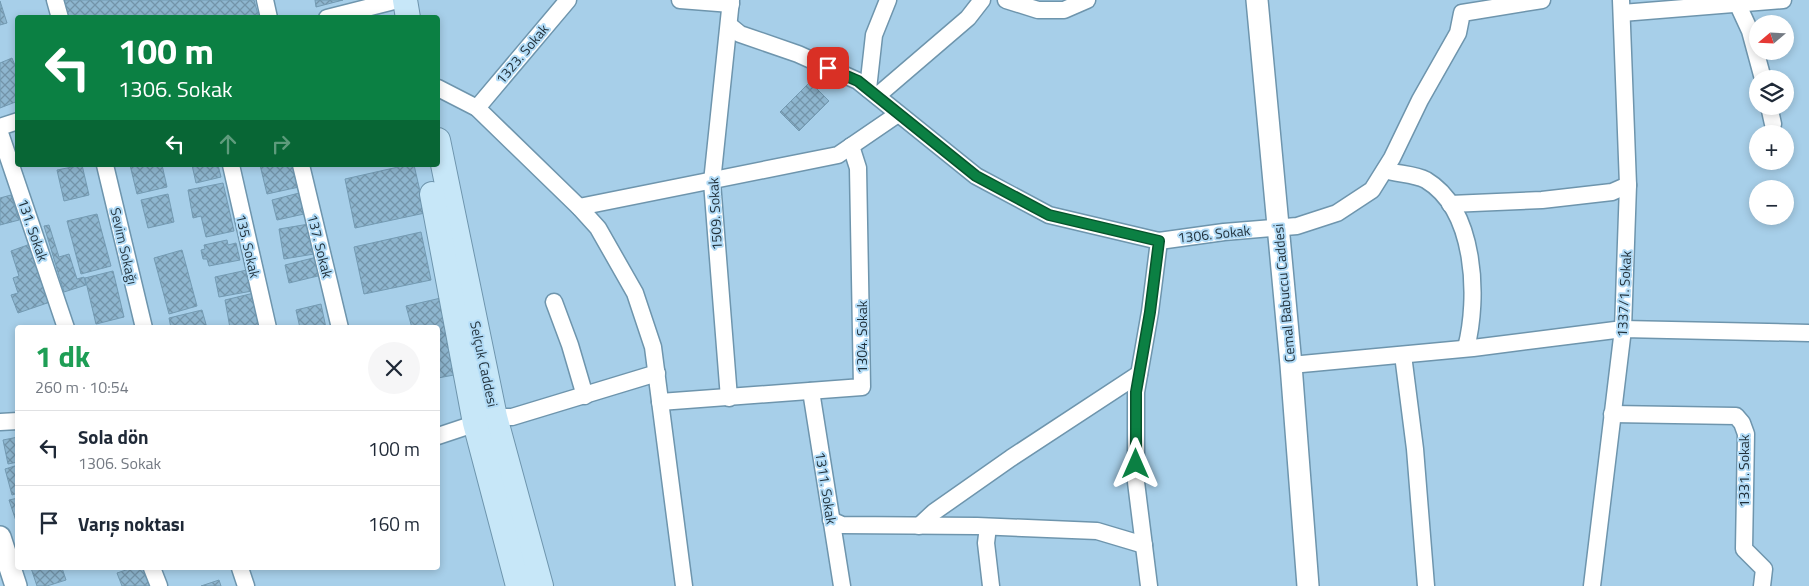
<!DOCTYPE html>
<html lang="tr">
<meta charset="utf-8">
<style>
:root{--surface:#fff;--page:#f6f6f7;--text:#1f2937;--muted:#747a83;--line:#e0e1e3}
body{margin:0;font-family:"Titillium Web",sans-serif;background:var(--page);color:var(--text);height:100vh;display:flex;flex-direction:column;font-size:19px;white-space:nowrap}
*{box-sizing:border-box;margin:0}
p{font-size:16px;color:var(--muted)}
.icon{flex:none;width:28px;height:28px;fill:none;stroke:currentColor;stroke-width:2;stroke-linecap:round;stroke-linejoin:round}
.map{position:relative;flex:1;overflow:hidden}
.sheet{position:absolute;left:15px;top:325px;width:425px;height:245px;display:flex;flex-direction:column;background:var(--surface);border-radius:5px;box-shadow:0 2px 8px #0003}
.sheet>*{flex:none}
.guide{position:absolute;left:15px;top:15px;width:425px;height:152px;border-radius:5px;box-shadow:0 2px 8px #0003;background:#0b8043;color:#fff;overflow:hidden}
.needle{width:32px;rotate:251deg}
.controls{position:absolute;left:1749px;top:15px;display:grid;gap:10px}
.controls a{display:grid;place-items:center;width:45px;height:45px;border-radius:50%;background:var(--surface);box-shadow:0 2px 8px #0003;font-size:25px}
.pin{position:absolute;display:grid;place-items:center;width:42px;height:42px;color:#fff;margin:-21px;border-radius:10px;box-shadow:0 2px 8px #0006}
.me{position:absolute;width:55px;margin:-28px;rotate:0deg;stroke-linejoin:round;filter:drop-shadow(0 0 4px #0008)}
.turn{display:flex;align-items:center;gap:18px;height:105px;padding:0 20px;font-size:22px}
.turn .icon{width:65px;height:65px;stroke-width:2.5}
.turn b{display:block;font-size:35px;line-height:42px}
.lanes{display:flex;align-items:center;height:48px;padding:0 20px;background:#0003;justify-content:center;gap:25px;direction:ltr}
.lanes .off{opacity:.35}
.round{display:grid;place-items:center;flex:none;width:52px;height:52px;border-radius:26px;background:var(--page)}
.summary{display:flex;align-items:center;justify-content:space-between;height:85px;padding:0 20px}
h1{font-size:30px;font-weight:700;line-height:38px;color:#1e9e55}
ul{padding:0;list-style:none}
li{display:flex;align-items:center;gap:15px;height:75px;padding:0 20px;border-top:1px solid var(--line)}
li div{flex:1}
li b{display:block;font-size:19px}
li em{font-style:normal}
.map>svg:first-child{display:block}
</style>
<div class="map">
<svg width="1809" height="586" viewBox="0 0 1809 586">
<defs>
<pattern id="building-cross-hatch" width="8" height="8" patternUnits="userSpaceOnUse" patternTransform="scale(1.25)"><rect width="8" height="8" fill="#8eb6cf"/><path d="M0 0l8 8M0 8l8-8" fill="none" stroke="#7394a9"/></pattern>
</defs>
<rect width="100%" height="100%" fill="#a7cfe9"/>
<g fill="url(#building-cross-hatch)" stroke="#739ab2">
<path d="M 46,0 L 254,0 L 259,18 L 52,18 Z"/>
<path d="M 315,0 L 343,0 L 316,7 Z"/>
<path d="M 0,1 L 7,23 L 0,25 Z"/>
<path d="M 12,58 L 18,73 L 18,101 L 0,108 L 0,63 Z"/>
<path d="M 810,82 L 829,101 L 799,131 L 780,112 Z"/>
<path d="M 82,165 L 89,195 L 64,201 L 57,170 Z"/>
<path d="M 130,165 L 162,165 L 167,187 L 137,194 Z"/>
<path d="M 192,165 L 218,165 L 221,177 L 196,183 Z"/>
<path d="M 260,165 L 294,165 L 299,187 L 267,194 Z"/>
<path d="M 407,165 L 414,165 L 425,213 L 355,228 L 345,179 Z"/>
<path d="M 223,183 L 234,231 L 206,237 L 201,216 L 193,218 L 188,190 Z"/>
<path d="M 299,193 L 304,214 L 277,220 L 272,200 Z"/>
<path d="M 168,194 L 174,222 L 148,228 L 141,200 Z"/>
<path d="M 11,195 L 19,220 L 0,225 L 0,198 Z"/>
<path d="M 97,214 L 111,266 L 81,274 L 67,221 Z"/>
<path d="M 309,224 L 314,254 L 284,259 L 279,229 Z"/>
<path d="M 49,225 L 59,257 L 69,254 L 77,279 L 84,277 L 86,285 L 64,292 L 44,226 Z"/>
<path d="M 421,232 L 431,280 L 364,294 L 354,247 Z"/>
<path d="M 227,240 L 228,245 L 236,243 L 240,260 L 209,266 L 207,259 L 203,259 L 201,250 L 205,249 L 204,245 Z"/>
<path d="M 33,243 L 53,301 L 18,313 L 11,295 L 18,293 L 13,278 L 19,276 L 11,251 Z"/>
<path d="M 182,250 L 197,306 L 169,314 L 154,258 Z"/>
<path d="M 317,257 L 322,275 L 289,283 L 285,265 Z"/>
<path d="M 247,270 L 252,291 L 219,297 L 215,277 Z"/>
<path d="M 113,271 L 124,317 L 96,324 L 85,278 Z"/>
<path d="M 254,293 L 261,328 L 230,328 L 225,300 Z"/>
<path d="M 441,298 L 449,332 L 438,335 L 438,328 L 412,328 L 406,306 Z"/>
<path d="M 321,304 L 326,328 L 300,328 L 296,310 Z"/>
<path d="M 202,310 L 207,328 L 171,328 L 169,318 Z"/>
<path d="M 449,332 L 459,374 L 438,378 L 438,335 Z"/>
<path d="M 18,437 L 18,462 L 8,464 L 3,440 Z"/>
<path d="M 18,465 L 18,493 L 12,495 L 5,469 Z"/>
<path d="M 18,498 L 18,527 L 9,500 Z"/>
<path d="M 31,568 L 62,568 L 66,580 L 47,586 L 37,586 Z"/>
<path d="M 132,568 L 148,568 L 155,586 L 122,586 L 117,573 Z"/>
<path d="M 219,580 L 221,586 L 201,586 Z"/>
</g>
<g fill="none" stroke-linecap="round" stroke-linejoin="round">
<g stroke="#6e95ad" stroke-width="19">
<g id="minor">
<path d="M 55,0 L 60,18"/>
<path d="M 265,0 L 269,18"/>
<path d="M 680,0 L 731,4"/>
<path d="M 1006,0 L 1038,10 L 1064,10 L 1087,0"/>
<path d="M 1738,5 L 1750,31 L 1763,79"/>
<path d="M 1622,13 L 1783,0"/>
<path d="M 327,18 L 398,0"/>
<path d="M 729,25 L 740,34 L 798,54 L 858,81 L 976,176 L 1049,215 L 1159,241 L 1224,232 L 1297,226 L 1337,213 L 1372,190 L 1392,158 L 1420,100 L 1458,33 L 1462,13 L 1542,0"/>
<path d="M 438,88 L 477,108 L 579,207 L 598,228 L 635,293 L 653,347 L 684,586"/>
<path d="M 868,89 L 874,35 L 888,0"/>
<path d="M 877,96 L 968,18 L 982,0"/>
<path d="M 1769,106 L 1773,124"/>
<path d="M 477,108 L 568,0"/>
<path d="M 0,127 L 18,121"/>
<path d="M 0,133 L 66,328"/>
<path d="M 105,165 L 144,328"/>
<path d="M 231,165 L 268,328"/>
<path d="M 301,165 L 340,328"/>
<path d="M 1385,170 C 1397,174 1415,174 1426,180 C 1476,210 1479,298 1466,348"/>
<path d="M 1450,204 L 1542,200 L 1612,192 L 1628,185"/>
<path d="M 579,207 L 838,155 L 898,114"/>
<path d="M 554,302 L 570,345 L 585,396"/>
<path d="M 1403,355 L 1415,449 L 1426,586"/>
<path d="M 1291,365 L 1473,348 L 1623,329 L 1809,333"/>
<path d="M 811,391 L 842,586"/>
<path d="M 729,398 L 712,182 L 731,0"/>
<path d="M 660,402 L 862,387 L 858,168 L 851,146"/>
<path d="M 1612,414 L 1736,416 L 1742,423 L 1746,434 L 1744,549 L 1764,569 L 1762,586"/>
<path d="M 0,422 L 18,421"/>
<path d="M 438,436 L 495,417 L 512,417 L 657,373"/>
<path d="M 831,520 L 842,525 L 977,526 L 1097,531 L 1144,545"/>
<path d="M 919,526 L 934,512 L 1011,458 L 1139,374"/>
<path d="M 988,527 L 986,543 L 991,586"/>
<path d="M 152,568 L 159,586"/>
<path d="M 240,568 L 246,586"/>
<path d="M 1149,586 L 1136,482 L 1136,392 L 1150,312 L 1159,241"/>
<path d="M 1592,586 L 1623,329 L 1628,185 L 1621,0"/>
</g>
</g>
<g stroke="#6e95ad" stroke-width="24">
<g id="tertiary">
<path d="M 1257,0 L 1291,365 L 1308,586"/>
<path d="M 0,537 L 16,586"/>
</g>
</g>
<g stroke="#6e95ad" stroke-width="26">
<g id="secondary">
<path d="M 405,0 L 408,18"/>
<path d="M 438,140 L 495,417 L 541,586"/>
<path d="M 432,194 L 475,423 L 518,586"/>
</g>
</g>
<use href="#minor" stroke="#fff" stroke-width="16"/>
<use href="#tertiary" stroke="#fff" stroke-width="21"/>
<use href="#secondary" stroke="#c7e7f8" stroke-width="24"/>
</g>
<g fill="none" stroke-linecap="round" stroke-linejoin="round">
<g stroke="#07532c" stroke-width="12">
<path id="route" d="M 828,68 L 858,81 L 976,176 L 1049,215 L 1159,241 L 1150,312 L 1136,392 L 1136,464"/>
</g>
<use href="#route" stroke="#0b8043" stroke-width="9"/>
</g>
<g text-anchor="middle" stroke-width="4" stroke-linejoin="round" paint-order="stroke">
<g font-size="14" fill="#1f2f39" stroke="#b3dcf7">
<text transform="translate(522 54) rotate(-50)" y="5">1323. Sokak</text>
<text transform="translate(715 214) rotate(-93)" y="5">1509. Sokak</text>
<text transform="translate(33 230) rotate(71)" y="5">131. Sokak</text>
<text transform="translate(1214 234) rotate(-6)" y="5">1306. Sokak</text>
<text transform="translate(124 246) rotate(77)" y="5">Sevim Sokağı</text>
<text transform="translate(248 246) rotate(77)" y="5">135. Sokak</text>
<text transform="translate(320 246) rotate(76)" y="5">137. Sokak</text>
<text transform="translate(1284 293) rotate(-95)" y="5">Cemal Babuccu Caddesi</text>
<text transform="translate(1624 294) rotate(-87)" y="5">1337/1. Sokak</text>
<text transform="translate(862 337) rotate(-90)" y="5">1304. Sokak</text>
<text transform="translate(484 364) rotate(78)" y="5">Selçuk Caddesi</text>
<text transform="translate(1744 471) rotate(-90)" y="5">1331. Sokak</text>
<text transform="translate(826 488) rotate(81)" y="5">1311. Sokak</text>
</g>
</g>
</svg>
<div class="controls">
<a><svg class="needle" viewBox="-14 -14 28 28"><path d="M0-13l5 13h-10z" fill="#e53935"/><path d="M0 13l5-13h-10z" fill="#747a83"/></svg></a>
<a><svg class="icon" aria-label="layers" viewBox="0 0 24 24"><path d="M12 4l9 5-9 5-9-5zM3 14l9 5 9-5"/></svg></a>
<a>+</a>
<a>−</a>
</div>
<div class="pin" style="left:828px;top:68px;background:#d93025"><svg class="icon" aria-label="arrive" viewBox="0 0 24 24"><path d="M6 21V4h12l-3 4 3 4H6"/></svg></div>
<svg class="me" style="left:1136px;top:464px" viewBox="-20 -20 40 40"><path d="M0-17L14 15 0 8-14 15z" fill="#0b8043" stroke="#fff" stroke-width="4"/></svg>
<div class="guide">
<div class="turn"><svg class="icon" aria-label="left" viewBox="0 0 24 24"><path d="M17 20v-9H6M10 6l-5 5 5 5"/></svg><div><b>100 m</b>1306. Sokak</div></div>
<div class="lanes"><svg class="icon" aria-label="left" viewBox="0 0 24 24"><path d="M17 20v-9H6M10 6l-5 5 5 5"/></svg><svg class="icon off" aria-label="ahead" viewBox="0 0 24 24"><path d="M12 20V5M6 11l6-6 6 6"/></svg><svg class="icon off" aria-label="right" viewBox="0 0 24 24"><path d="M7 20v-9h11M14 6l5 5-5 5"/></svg></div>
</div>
<section class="sheet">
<div class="summary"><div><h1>1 dk</h1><p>260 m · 10:54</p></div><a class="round"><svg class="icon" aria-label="close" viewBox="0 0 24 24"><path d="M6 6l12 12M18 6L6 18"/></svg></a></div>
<ul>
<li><svg class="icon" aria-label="left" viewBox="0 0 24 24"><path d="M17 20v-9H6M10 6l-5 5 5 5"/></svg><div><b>Sola dön</b><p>1306. Sokak</p></div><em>100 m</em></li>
<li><svg class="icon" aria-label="arrive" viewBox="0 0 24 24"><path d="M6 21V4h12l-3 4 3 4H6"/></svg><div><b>Varış noktası</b></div><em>160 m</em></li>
</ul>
</section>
</div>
